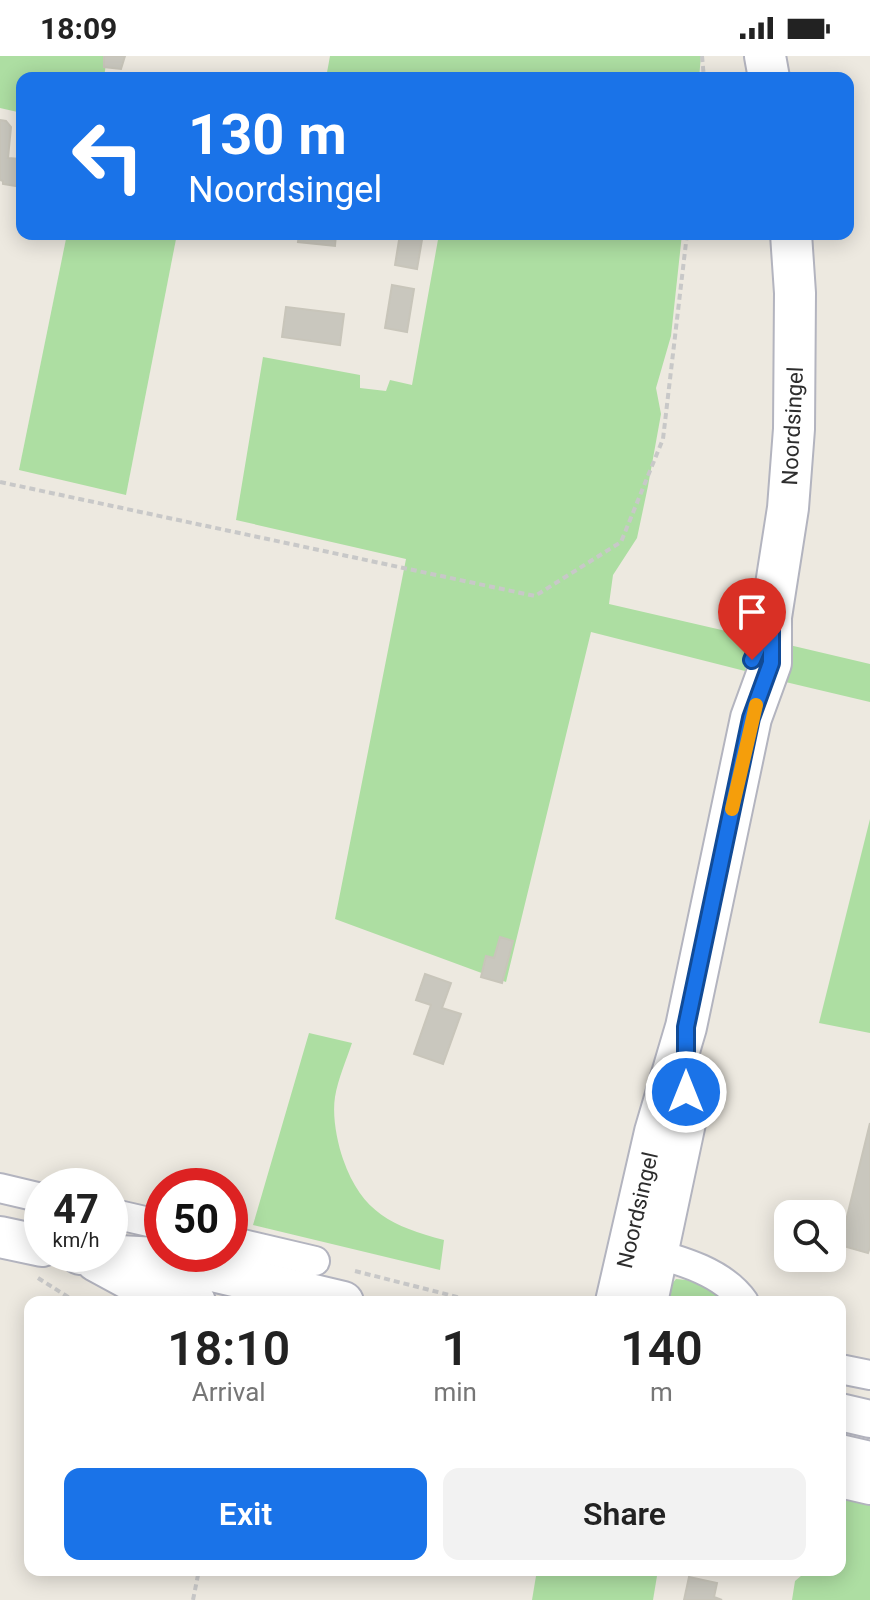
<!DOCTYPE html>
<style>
:root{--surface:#fff;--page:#f2f2f2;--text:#222;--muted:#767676;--accent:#1a73e8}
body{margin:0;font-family:Roboto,sans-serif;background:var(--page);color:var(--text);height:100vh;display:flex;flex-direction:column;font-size:30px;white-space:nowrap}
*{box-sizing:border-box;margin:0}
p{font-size:26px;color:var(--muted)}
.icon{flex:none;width:44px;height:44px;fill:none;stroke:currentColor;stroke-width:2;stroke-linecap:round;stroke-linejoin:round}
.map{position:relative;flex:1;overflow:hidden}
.drawer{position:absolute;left:24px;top:1240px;width:822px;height:280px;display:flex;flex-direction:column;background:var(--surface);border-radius:16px;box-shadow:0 4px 20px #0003}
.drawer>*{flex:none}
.guide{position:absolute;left:16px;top:16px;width:838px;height:168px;border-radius:16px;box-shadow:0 4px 20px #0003;background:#1a73e8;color:#fff;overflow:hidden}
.buttons{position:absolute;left:774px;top:1144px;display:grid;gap:16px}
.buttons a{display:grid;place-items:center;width:72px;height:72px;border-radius:16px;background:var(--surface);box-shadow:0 4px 20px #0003;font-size:40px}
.speed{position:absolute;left:24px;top:1112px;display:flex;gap:16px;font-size:40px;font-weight:700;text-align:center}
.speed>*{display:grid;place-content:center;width:104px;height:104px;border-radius:50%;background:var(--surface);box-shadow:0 4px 20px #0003;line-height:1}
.speed small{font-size:20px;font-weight:400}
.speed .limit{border:12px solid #d22;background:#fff;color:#111}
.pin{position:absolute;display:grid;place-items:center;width:68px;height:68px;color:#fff;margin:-82px -34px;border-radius:50% 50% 50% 0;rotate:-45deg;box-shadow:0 0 8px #0007}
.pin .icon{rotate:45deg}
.me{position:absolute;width:88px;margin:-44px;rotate:0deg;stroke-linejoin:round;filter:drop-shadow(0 0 6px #0008)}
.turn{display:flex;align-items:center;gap:28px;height:168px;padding:0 40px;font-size:36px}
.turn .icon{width:104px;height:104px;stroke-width:2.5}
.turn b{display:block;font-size:56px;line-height:68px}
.eta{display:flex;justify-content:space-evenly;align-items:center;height:136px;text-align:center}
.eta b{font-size:48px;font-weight:600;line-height:56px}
.button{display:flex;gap:16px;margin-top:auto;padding:16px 40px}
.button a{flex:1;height:92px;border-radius:16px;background:var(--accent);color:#fff;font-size:32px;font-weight:600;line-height:92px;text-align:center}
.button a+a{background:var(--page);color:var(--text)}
.status{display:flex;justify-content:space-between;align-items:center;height:56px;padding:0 40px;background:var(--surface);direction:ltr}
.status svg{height:22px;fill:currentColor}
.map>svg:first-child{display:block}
</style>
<div class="status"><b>18:09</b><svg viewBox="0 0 49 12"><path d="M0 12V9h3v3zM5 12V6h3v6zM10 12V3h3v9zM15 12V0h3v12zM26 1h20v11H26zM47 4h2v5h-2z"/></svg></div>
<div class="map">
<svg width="870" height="1544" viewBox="0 0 870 1544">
<rect width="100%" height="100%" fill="#ede9e0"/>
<g fill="#addea2">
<path d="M 0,0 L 107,0 L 104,22 L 22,22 L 22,57 L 0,52 Z"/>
<path d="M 330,0 L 701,0 L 699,22 L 326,22 Z"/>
<path d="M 67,178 L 177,178 L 126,439 L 19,414 Z"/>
<path d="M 439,178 L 682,178 L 671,280 L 656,332 L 661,358 L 648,430 L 637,482 L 613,519 L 609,548 L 752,581 L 745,615 L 591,576 L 506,926 L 335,863 L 406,503 L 236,464 L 263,301 L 360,319 L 360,332 L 386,335 L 390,324 L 412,329 Z"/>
<path d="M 785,588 L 870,608 L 870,646 L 777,624 Z"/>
<path d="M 870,763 L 870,977 L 819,967 Z"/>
<path d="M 309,977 L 352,987 C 346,1005 338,1023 335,1041 C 332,1060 337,1085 343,1103 C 362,1157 392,1170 444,1184 L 440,1214 L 253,1169 Z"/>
<path d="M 676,1223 L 707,1226 L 733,1246 L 657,1246 Z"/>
<path d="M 840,1441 L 870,1446 L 870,1544 L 792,1544 L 795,1525 L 808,1514 L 840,1514 Z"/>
<path d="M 537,1514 L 658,1514 L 653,1544 L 532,1544 Z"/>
</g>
<g fill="#c9c7be" stroke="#c8c5ba" stroke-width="2">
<path d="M 104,0 L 125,0 L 121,13 L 104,11 Z"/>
<path d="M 0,64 L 6,65 L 11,71 L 8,102 L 20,103 L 18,115 L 22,115 L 22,131 L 3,128 L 3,125 L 0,124 Z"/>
<path d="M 299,178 L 336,178 L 335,190 L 298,186 Z"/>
<path d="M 400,178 L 423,178 L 417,213 L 395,209 Z"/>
<path d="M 392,229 L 414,233 L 407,276 L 385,272 Z"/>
<path d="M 286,251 L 344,258 L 340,289 L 282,281 Z"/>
<path d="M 500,881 L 513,885 L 502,927 L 481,921 L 486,900 L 494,902 Z"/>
<path d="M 425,918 L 451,927 L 442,952 L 461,958 L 443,1008 L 414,998 L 431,949 L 416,944 Z"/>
<path d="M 870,1067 L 870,1191 L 868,1197 L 840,1189 Z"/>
<path d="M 689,1521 L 717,1527 L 714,1541 L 722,1544 L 684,1544 Z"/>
</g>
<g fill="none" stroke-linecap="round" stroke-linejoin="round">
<g stroke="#b3b4bf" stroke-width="32">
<g id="minor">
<path d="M 0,1132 L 42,1142"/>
<path d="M 110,1157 L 162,1169"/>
<path d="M 230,1185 L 315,1205"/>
<path d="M 640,1193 C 675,1203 722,1214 744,1246"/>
<path d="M 840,1313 L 870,1319"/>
<path d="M 840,1427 L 870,1434"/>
</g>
</g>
<g stroke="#b3b4bf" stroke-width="40">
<g id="tertiary">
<path d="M 840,1356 L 870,1363"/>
<path d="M 840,1397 L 870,1404"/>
</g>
</g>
<g stroke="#b3b4bf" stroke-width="44">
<g id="secondary">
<path d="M 765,0 L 769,22"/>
<path d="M 0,1181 L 42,1190"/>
<path d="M 80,1198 L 158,1202 L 343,1246"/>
<path d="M 96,1205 L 131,1224 L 195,1246"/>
<path d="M 616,1246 L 655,1076 L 686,971 L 751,662 L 771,607 L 771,561 L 788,452 L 794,373 L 795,237 L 791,178"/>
<path d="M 647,1246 L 686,1062 L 686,1043"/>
</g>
</g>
<g stroke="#c8c8c8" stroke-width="4" stroke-dasharray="6 4" stroke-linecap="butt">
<path d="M 702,0 L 704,22"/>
<path d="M 0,426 L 535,540 L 621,486 L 663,383 L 687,178"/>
<path d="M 355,1215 L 477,1246"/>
<path d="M 38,1222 L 76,1246"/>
<path d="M 193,1544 L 199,1514"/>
</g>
<use href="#minor" stroke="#fff" stroke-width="28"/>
<use href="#tertiary" stroke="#fff" stroke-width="36"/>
<use href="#secondary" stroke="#fff" stroke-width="40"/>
</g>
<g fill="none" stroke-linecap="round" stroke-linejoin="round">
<g stroke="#114b97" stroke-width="20">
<path id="route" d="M 686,1036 L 686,971 L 751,662 L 771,607 L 771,561 L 752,604"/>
</g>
<use href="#route" stroke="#1a73e8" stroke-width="14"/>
<path stroke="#f59e0b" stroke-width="14" d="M 732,753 L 756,649"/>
</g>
<g text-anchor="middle" stroke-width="6" stroke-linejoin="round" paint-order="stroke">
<g font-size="22" fill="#2d2d2d" stroke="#fff">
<text transform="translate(792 370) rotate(-87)" y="8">Noordsingel</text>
<text transform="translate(637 1154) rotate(-77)" y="8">Noordsingel</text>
</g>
</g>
</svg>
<div class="buttons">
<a><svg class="icon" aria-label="search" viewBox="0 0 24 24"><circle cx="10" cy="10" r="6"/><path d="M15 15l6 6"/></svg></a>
</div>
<div class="speed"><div>47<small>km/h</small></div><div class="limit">50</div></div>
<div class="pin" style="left:752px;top:604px;background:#d93025"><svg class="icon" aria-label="arrive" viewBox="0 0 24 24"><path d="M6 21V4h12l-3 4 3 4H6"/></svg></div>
<svg class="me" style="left:686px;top:1036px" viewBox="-20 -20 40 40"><circle r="17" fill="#1a73e8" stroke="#fff" stroke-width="3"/><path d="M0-11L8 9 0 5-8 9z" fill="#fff"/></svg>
<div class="guide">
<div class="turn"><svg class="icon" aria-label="left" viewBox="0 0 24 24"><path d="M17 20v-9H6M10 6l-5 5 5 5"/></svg><div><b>130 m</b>Noordsingel</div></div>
</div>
<section class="drawer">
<div class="eta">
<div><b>18:10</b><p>Arrival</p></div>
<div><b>1</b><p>min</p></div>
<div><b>140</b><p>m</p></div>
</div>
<div class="button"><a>Exit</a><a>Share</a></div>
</section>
</div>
